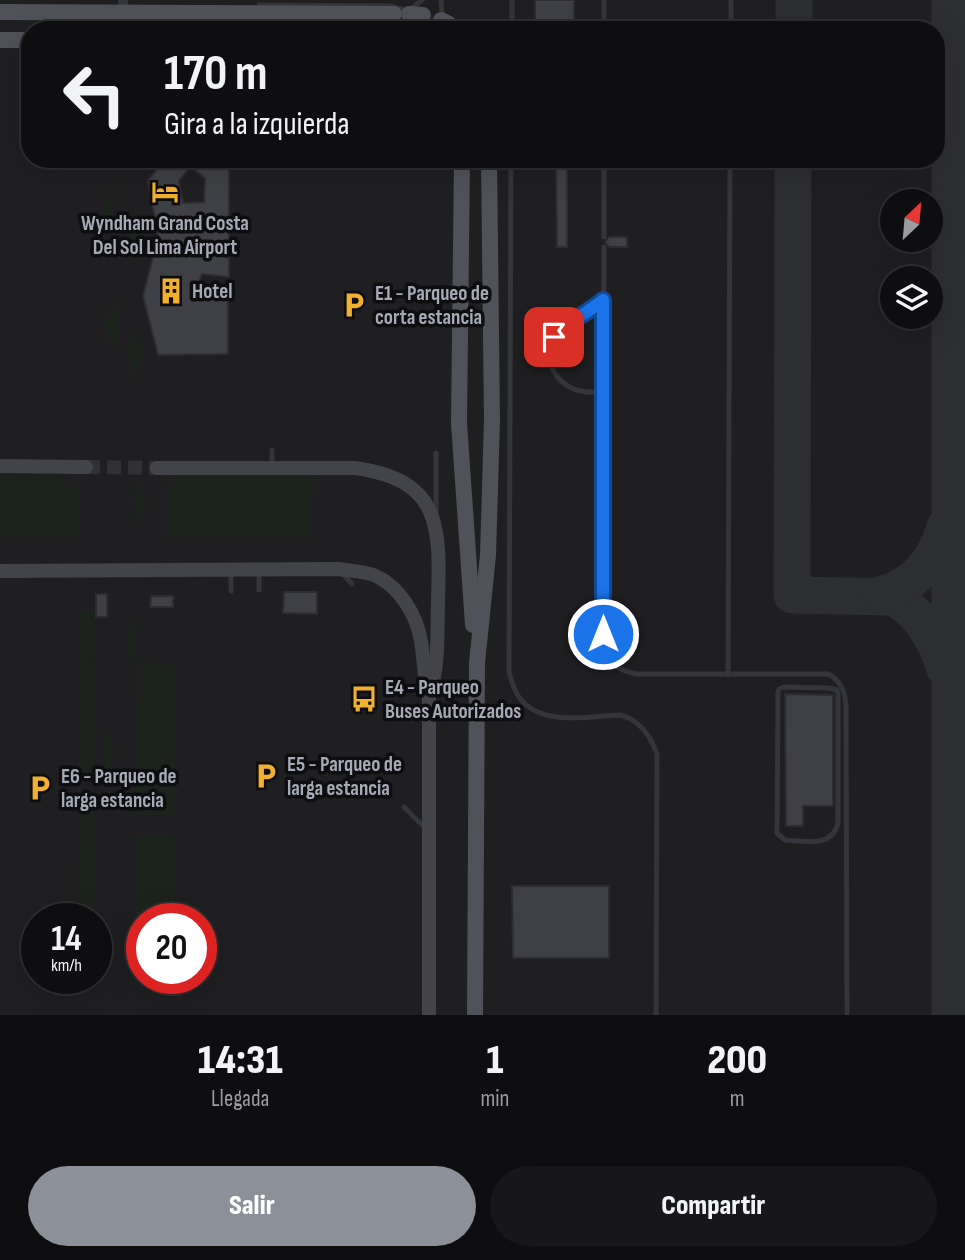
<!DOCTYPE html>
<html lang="es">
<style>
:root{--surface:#0e0e10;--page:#171719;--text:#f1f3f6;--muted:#9b9c9f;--line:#2e2e30;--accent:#8c9099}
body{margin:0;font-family:"Sofia Sans Condensed",sans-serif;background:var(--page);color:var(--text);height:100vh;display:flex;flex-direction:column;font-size:26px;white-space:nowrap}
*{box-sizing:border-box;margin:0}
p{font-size:23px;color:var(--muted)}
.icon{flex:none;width:38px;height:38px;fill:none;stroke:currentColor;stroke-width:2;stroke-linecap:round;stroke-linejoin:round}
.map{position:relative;height:1015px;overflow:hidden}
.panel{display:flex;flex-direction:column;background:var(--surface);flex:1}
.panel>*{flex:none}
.hud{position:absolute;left:21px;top:21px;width:924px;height:147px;border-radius:28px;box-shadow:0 7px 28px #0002,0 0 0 2px var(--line);background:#0e0e10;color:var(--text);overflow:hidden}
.needle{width:46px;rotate:26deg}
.buttons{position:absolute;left:880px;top:189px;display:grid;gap:14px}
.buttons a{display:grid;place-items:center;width:63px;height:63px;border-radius:50%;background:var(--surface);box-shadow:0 7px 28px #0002,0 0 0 2px var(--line);font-size:35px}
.speed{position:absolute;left:21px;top:903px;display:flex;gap:14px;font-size:35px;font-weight:700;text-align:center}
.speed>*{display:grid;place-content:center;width:91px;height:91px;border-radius:50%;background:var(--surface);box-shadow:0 7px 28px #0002,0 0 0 2px var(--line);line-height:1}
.speed small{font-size:18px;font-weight:400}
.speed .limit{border:10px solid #d22;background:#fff;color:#111}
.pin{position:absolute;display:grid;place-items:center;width:60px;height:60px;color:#fff;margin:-30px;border-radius:14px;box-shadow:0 4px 10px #0006}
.me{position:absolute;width:77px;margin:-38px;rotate:0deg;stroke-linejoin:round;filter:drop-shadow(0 0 5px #0008)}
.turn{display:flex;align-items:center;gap:24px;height:147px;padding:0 28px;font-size:32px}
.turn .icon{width:91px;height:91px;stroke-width:2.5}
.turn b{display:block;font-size:49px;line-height:60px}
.eta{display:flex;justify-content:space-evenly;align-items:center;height:119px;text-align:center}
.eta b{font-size:42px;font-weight:800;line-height:49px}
.button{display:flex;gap:14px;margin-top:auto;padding:14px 28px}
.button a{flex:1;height:80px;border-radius:42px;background:var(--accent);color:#fff;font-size:28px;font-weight:800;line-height:80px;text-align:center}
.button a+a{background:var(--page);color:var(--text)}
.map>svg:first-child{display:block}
</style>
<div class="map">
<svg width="965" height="1015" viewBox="0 0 965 1015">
<rect width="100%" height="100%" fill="#131315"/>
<path fill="#1f1f22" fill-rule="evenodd" d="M 0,0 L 965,0 L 965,1015 L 0,1015 ZM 30,30 L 936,30 L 936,159 L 30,159 ZM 892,201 L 931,201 L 931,240 L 892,240 ZM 892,278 L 931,278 L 931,317 L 892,317 ZM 37,919 L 96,919 L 96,978 L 37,978 ZM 142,919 L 201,919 L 201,978 L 142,978 Z"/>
<g fill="#1c231c">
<path d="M 113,179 L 116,194 L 105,236 L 102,222 Z"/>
<path d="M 135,209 L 143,237 L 135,265 L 128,237 Z"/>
<path d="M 113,295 L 120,324 L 112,352 L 105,324 Z"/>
<path d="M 135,326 L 142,354 L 135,382 L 128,354 Z"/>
<path d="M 0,474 L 62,474 L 63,485 L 80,485 L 79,538 L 0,536 Z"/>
<path d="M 316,474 L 316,495 L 312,495 L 312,538 L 165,537 L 165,485 L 174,485 L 174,475 Z"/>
<path d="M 137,475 L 145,504 L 138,528 C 131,509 131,495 137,475 Z"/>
<path d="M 79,611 L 91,611 L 93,782 L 79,783 Z"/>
<path d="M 133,614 C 138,633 138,648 132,666 L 127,653 C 129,640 126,627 133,614 Z"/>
<path d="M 140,663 L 174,663 L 174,815 L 134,816 Z"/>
<path d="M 108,728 L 115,750 L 108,778 C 104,760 102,746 108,728 Z"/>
<path d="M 79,802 L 92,803 L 94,919 L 78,919 Z"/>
<path d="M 134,836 L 173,836 L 173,919 L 142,919 L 142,978 L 136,978 Z"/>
</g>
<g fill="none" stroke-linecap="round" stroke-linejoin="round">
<g stroke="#2d2e32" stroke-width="37">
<path d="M 794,30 L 794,0"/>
<path d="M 793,159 L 792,595 L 892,597 C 921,611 936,640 945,669"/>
<path d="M 880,595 C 916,585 934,562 945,527"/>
<path d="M 950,1015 L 950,0"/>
</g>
</g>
<g fill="#3f4045" stroke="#2d2d31" stroke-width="2" fill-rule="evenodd">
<rect x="535" y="0" width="39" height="30"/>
<path d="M 166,159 L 229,159 L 229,277 L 202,274 L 194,298 L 228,295 L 228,354 L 158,355 L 143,296 L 158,237 L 148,180 ZM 191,166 L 205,179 L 204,202 L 183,203 L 179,181 Z"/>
<path d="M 556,159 L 567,159 L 567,247 L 557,247 Z"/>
<path d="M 609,237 L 627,237 L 627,247 L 609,247 L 605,242 Z"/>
<path d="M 284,592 L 317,592 L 317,614 L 283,613 Z"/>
<rect x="96" y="594" width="11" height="23"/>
<path d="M 151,596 L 173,596 L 173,607 L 150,607 Z"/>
<path d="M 785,694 L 833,695 L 833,806 L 803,806 L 803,826 L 786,826 Z"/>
<path d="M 512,886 L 609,886 L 609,958 L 513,958 Z"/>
</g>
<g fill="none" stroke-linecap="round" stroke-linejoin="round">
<path stroke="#303135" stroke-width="14" stroke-dasharray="14 7" stroke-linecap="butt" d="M 86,467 L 157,468"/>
<g stroke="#34353a" stroke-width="5">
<path d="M 441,0 L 443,30"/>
<path d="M 259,5 L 390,6 L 409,11"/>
<path d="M 411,9 L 422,0"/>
<path d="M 419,19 L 429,30"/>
<path d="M 512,30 L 512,0"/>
<path d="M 604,30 L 604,0"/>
<path d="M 731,30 L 731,0"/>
<path d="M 511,159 L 509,672 C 512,682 515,694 523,702 C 546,726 591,716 620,715 C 640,720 650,735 657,754 L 656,1015"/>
<path d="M 604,237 L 604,159"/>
<path d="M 604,247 L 603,653 C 609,666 623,671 636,674 L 828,674 C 841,681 845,691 846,705 L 847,1015"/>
<path d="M 603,392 C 596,392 588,393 581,391 C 557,387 539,357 555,336 C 563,325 590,311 603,300"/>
<path d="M 272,467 L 272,450"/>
<path d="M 436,512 L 436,453"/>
<path d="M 231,570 L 231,591"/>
<path d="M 259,570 L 259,590"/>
<path d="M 342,573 L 352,584"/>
<path d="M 728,675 L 730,159"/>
<path d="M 784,687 L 829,688 L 837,690 L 838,694 L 838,822 C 834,848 805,841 785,840 L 777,833 L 778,693 L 779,689 Z"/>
<path d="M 404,807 L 426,829"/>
</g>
<g stroke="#42444a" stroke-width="14">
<path d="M 0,466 L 86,467"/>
<path d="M 157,468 L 355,468 C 443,480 440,529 438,603 C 437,634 439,664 430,694"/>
<path d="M 0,571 L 338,569 C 351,571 365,571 376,576 C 400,587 417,616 421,641 C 424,660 424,677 429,695 L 429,1015"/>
</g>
<g stroke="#505259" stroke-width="16">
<path d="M 0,40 L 30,40"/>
<path d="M 462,159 L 459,423 L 473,625"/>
<path d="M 475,1015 L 477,663 L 488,555 L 492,421 L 489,159"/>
</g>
<path stroke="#34353a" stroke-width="10" d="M 123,0 L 123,30"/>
<g stroke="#505259" stroke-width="16">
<path d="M 0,12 L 394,14"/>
<path d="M 409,14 L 423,15"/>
<path d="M 441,20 L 449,24"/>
</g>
</g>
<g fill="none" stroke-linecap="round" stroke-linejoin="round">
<g stroke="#114b97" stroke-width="18">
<path id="route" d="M 554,337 C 566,323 588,313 603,300 L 603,634"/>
</g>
<use href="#route" stroke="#1a73e8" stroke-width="12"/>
</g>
<defs>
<g id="hotel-bare" transform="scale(2.1)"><path d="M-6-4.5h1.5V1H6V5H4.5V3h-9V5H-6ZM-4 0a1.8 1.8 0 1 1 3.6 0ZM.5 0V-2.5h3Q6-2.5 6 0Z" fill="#f2b02f" stroke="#0e0e10" stroke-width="2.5" paint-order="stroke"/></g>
<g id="building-bare" transform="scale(2.1)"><path d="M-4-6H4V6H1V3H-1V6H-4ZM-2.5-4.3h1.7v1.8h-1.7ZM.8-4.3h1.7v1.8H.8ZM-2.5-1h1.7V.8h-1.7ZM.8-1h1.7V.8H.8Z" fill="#f2b02f" stroke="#0e0e10" stroke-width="2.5" paint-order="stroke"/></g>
<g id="parking-bare" transform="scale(2.1)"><path d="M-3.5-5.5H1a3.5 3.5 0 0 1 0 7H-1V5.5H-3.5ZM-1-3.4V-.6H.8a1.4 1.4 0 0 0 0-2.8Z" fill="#f2b02f" stroke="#0e0e10" stroke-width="2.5" paint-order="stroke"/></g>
<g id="bus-bare" transform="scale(2.1)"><path d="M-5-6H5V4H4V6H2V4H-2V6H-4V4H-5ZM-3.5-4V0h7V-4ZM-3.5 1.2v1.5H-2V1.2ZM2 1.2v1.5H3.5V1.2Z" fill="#f2b02f" stroke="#0e0e10" stroke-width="2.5" paint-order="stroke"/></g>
</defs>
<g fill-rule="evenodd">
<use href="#hotel-bare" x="165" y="192"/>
<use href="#building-bare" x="171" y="291"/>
<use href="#parking-bare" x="354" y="305"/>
<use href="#bus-bare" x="364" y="699"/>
<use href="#parking-bare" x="266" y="776"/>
<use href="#parking-bare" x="40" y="788"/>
</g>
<g text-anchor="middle" stroke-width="7" stroke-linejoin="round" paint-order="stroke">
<g font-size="21" font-weight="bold" fill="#a5aab6" stroke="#0e0e10" text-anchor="start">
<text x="165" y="230" text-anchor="middle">Wyndham Grand Costa<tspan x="165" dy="24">Del Sol Lima Airport</tspan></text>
<text x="192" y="298">Hotel</text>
<text x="375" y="300">E1 - Parqueo de<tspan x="375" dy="24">corta estancia</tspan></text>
<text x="385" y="694">E4 - Parqueo<tspan x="385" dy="24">Buses Autorizados</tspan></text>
<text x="287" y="771">E5 - Parqueo de<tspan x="287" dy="24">larga estancia</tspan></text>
<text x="61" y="783">E6 - Parqueo de<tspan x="61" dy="24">larga estancia</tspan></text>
</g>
</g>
</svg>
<div class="buttons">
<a><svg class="needle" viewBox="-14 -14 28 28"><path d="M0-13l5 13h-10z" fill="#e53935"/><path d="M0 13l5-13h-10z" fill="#9b9c9f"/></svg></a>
<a><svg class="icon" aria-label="layers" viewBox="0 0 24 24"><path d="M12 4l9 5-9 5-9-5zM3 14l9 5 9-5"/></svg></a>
</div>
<div class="speed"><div>14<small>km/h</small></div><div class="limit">20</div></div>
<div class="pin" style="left:554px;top:337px;background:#d93025"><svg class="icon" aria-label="arrive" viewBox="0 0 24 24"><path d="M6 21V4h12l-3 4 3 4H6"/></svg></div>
<svg class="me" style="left:603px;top:634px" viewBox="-20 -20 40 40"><circle r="17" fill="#1a73e8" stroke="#fff" stroke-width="3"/><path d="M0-11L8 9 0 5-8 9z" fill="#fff"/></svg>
<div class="hud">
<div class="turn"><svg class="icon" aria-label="left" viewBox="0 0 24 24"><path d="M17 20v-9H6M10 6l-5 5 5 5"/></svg><div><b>170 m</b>Gira a la izquierda</div></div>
</div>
</div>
<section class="panel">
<div class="eta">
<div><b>14:31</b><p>Llegada</p></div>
<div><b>1</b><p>min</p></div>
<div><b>200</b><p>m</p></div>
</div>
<div class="button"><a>Salir</a><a>Compartir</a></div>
</section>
